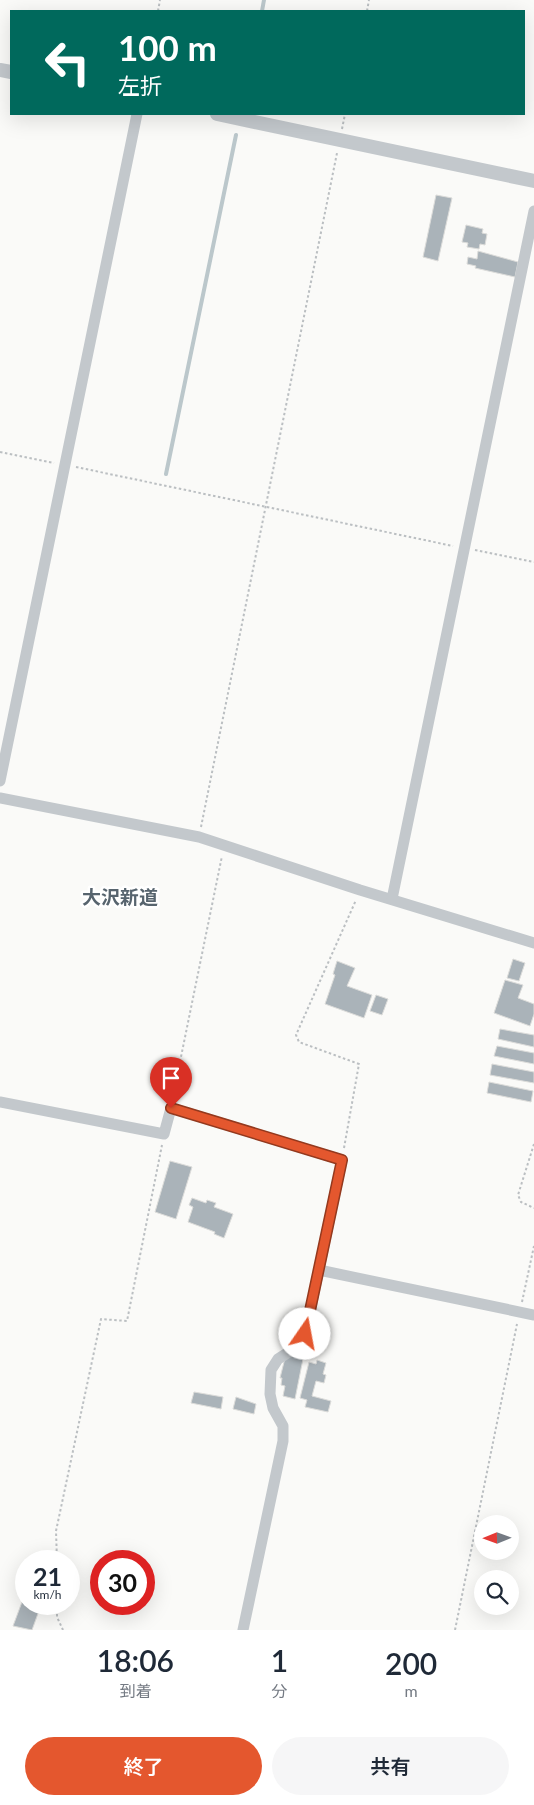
<!DOCTYPE html>
<html lang="ja">
<meta charset="utf-8">
<style>
:root{--surface:#fff;--page:#f6f6f7;--text:#1f2937;--muted:#747a83;--accent:#e4572e}
body{margin:0;font-family:Lato,"Noto Sans JP",sans-serif;background:var(--page);color:var(--text);height:100vh;display:flex;flex-direction:column;font-size:19px;white-space:nowrap}
*{box-sizing:border-box;margin:0}
p{font-size:16px;color:var(--muted)}
.icon{flex:none;width:28px;height:28px;fill:none;stroke:currentColor;stroke-width:2;stroke-linecap:round;stroke-linejoin:round}
.map{position:relative;height:1630px;overflow:hidden}
.drawer{display:flex;flex-direction:column;background:var(--surface);flex:1}
.drawer>*{flex:none}
.hud{position:absolute;left:10px;top:10px;width:515px;height:105px;border-radius:0px;box-shadow:0 5px 20px #0002;background:#00695c;color:#fff;overflow:hidden}
.needle{width:32px;rotate:269deg}
.fabs{position:absolute;left:474px;top:1515px;display:grid;gap:10px}
.fabs a{display:grid;place-items:center;width:45px;height:45px;border-radius:50%;background:var(--surface);box-shadow:0 5px 20px #0002;font-size:25px}
.speed{position:absolute;left:15px;top:1550px;display:flex;gap:10px;font-size:25px;font-weight:700;text-align:center}
.speed>*{display:grid;place-content:center;width:65px;height:65px;border-radius:50%;background:var(--surface);box-shadow:0 5px 20px #0002;line-height:1}
.speed small{font-size:12px;font-weight:400}
.speed .limit{border:8px solid #d22;background:#fff;color:#111}
.pin{position:absolute;display:grid;place-items:center;width:42px;height:42px;color:#fff;margin:-51px -21px;border-radius:50% 50% 50% 0;rotate:-45deg;box-shadow:0 0 5px #0007}
.pin .icon{rotate:45deg}
.me{position:absolute;width:55px;margin:-28px;rotate:12deg;stroke-linejoin:round;filter:drop-shadow(0 0 4px #0008)}
.turn{display:flex;align-items:center;gap:18px;height:105px;padding:0 25px;font-size:22px}
.turn .icon{width:65px;height:65px;stroke-width:2.5}
.turn b{display:block;font-size:35px;line-height:42px}
.eta{display:flex;justify-content:space-evenly;align-items:center;height:85px;text-align:center}
.eta b{font-size:30px;font-weight:600;line-height:35px}
.cta{display:flex;gap:10px;margin-top:auto;padding:10px 25px}
.cta a{flex:1;height:58px;border-radius:30px;background:var(--accent);color:#fff;font-size:20px;font-weight:600;line-height:58px;text-align:center}
.cta a+a{background:var(--page);color:var(--text)}
.map>svg:first-child{display:block}
</style>
<div class="map">
<svg width="534" height="1630" viewBox="0 0 534 1630">
<rect width="100%" height="100%" fill="#fafaf8"/>
<g fill="none" stroke-linecap="round" stroke-linejoin="round">
<g stroke="#bbc7cb" stroke-width="4">
<path d="M 262,11 L 264,0"/>
<path d="M 166,474 L 236,135"/>
</g>
</g>
<g fill="#aab3b9" stroke="#dcdcda">
<path d="M 436,195 L 452,198 L 438,261 L 423,257 Z"/>
<path d="M 466,225 L 483,229 L 482,233 L 487,234 L 485,245 L 480,244 L 479,249 L 467,247 L 468,243 L 462,242 Z"/>
<path d="M 478,251 L 518,262 L 515,277 L 475,268 L 476,266 L 467,264 L 468,257 L 477,259 Z"/>
<path d="M 513,959 L 525,963 L 519,981 L 507,978 Z"/>
<path d="M 337,961 L 355,968 L 347,986 L 372,995 L 364,1018 L 325,1004 L 335,975 L 333,974 Z"/>
<path d="M 505,980 L 523,985 L 518,998 L 534,1004 L 534,1014 L 530,1026 L 494,1013 Z"/>
<path d="M 376,995 L 388,999 L 382,1015 L 370,1011 Z"/>
<path d="M 500,1029 L 534,1035 L 534,1047 L 498,1039 Z"/>
<path d="M 497,1046 L 534,1053 L 534,1064 L 494,1056 Z"/>
<path d="M 492,1064 L 534,1072 L 534,1083 L 490,1075 Z"/>
<path d="M 489,1082 L 533,1091 L 531,1102 L 487,1093 Z"/>
<path d="M 170,1161 L 192,1167 L 176,1219 L 155,1212 Z"/>
<path d="M 192,1198 L 206,1203 L 207,1200 L 216,1203 L 214,1207 L 233,1214 L 224,1238 L 214,1234 L 215,1232 L 188,1222 L 193,1207 L 189,1205 Z"/>
<path d="M 286,1354 L 303,1359 L 295,1399 L 283,1396 L 285,1386 L 281,1385 L 282,1378 L 280,1378 Z"/>
<path d="M 317,1360 L 326,1363 L 323,1374 L 326,1375 L 324,1383 L 316,1381 L 312,1396 L 331,1401 L 328,1412 L 305,1407 L 307,1400 L 300,1398 L 309,1362 L 316,1364 Z"/>
<path d="M 194,1392 L 223,1397 L 221,1409 L 191,1403 Z"/>
<path d="M 236,1397 L 256,1404 L 254,1414 L 233,1409 Z"/>
<path d="M 22,1602 L 40,1608 L 32,1630 L 13,1626 Z"/>
</g>
<g fill="none" stroke-linecap="round" stroke-linejoin="round">
<g stroke="#bbbfc2" stroke-width="2" stroke-dasharray="2.5 2.5" stroke-linecap="butt">
<path d="M 158,11 L 160,0"/>
<path d="M 367,11 L 369,0"/>
<path d="M 342,129 L 345,114"/>
<path d="M 0,452 L 54,463"/>
<path d="M 76,467 L 453,546"/>
<path d="M 475,550 L 534,562"/>
<path d="M 201,827 L 337,153"/>
<path d="M 173,1096 L 222,856"/>
<path d="M 534,1144 L 518,1195 L 521,1202 L 534,1208"/>
<path d="M 344,1148 L 359,1064 L 299,1042 L 296,1035 L 356,900"/>
<path d="M 522,1302 L 534,1246"/>
<path d="M 57,1561 L 56,1531 L 101,1319 L 127,1321 L 162,1145"/>
<path d="M 57,1604 L 57,1617 L 63,1630"/>
<path d="M 455,1630 L 517,1324"/>
</g>
<g stroke="#c3c8cc" stroke-width="11">
<path d="M 0,781 L 137,114"/>
<path d="M 0,798 L 199,837 L 360,890 L 534,943"/>
<path d="M 392,899 L 534,211"/>
<path d="M 0,1102 L 164,1134 L 171,1108 L 342,1160 L 302,1350 L 289,1352 L 278,1359 L 271,1370 L 270,1394 L 273,1408 L 283,1426 L 283,1441 L 243,1630"/>
<path d="M 319,1270 L 534,1315"/>
</g>
<g stroke="#c3c8cc" stroke-width="14">
<path d="M 0,70 L 11,72"/>
<path d="M 217,114 L 534,181"/>
</g>
</g>
<g fill="none" stroke-linecap="round" stroke-linejoin="round">
<g stroke="#94391e" stroke-width="12">
<path id="route" d="M 171,1108 L 342,1160 L 305,1334"/>
</g>
<use href="#route" stroke="#e4572e" stroke-width="9"/>
</g>
<g text-anchor="middle" stroke-width="5" stroke-linejoin="round" paint-order="stroke">
<g font-size="19" font-weight="bold" fill="#57646e" stroke="#fff">
<text x="120" y="904">大沢新道</text>
</g>
</g>
</svg>
<div class="fabs">
<a><svg class="needle" viewBox="-14 -14 28 28"><path d="M0-13l5 13h-10z" fill="#e53935"/><path d="M0 13l5-13h-10z" fill="#747a83"/></svg></a>
<a><svg class="icon" aria-label="search" viewBox="0 0 24 24"><circle cx="10" cy="10" r="6"/><path d="M15 15l6 6"/></svg></a>
</div>
<div class="speed"><div>21<small>km/h</small></div><div class="limit">30</div></div>
<div class="pin" style="left:171px;top:1108px;background:#d93025"><svg class="icon" aria-label="arrive" viewBox="0 0 24 24"><path d="M6 21V4h12l-3 4 3 4H6"/></svg></div>
<svg class="me" style="left:305px;top:1334px" viewBox="-20 -20 40 40"><circle r="19" fill="#fff"/><path d="M0-13L10 11 0 6-10 11z" fill="#e4572e"/></svg>
<div class="hud">
<div class="turn"><svg class="icon" aria-label="left" viewBox="0 0 24 24"><path d="M17 20v-9H6M10 6l-5 5 5 5"/></svg><div><b>100 m</b>左折</div></div>
</div>
</div>
<section class="drawer">
<div class="eta">
<div><b>18:06</b><p>到着</p></div>
<div><b>1</b><p>分</p></div>
<div><b>200</b><p>m</p></div>
</div>
<div class="cta"><a>終了</a><a>共有</a></div>
</section>
